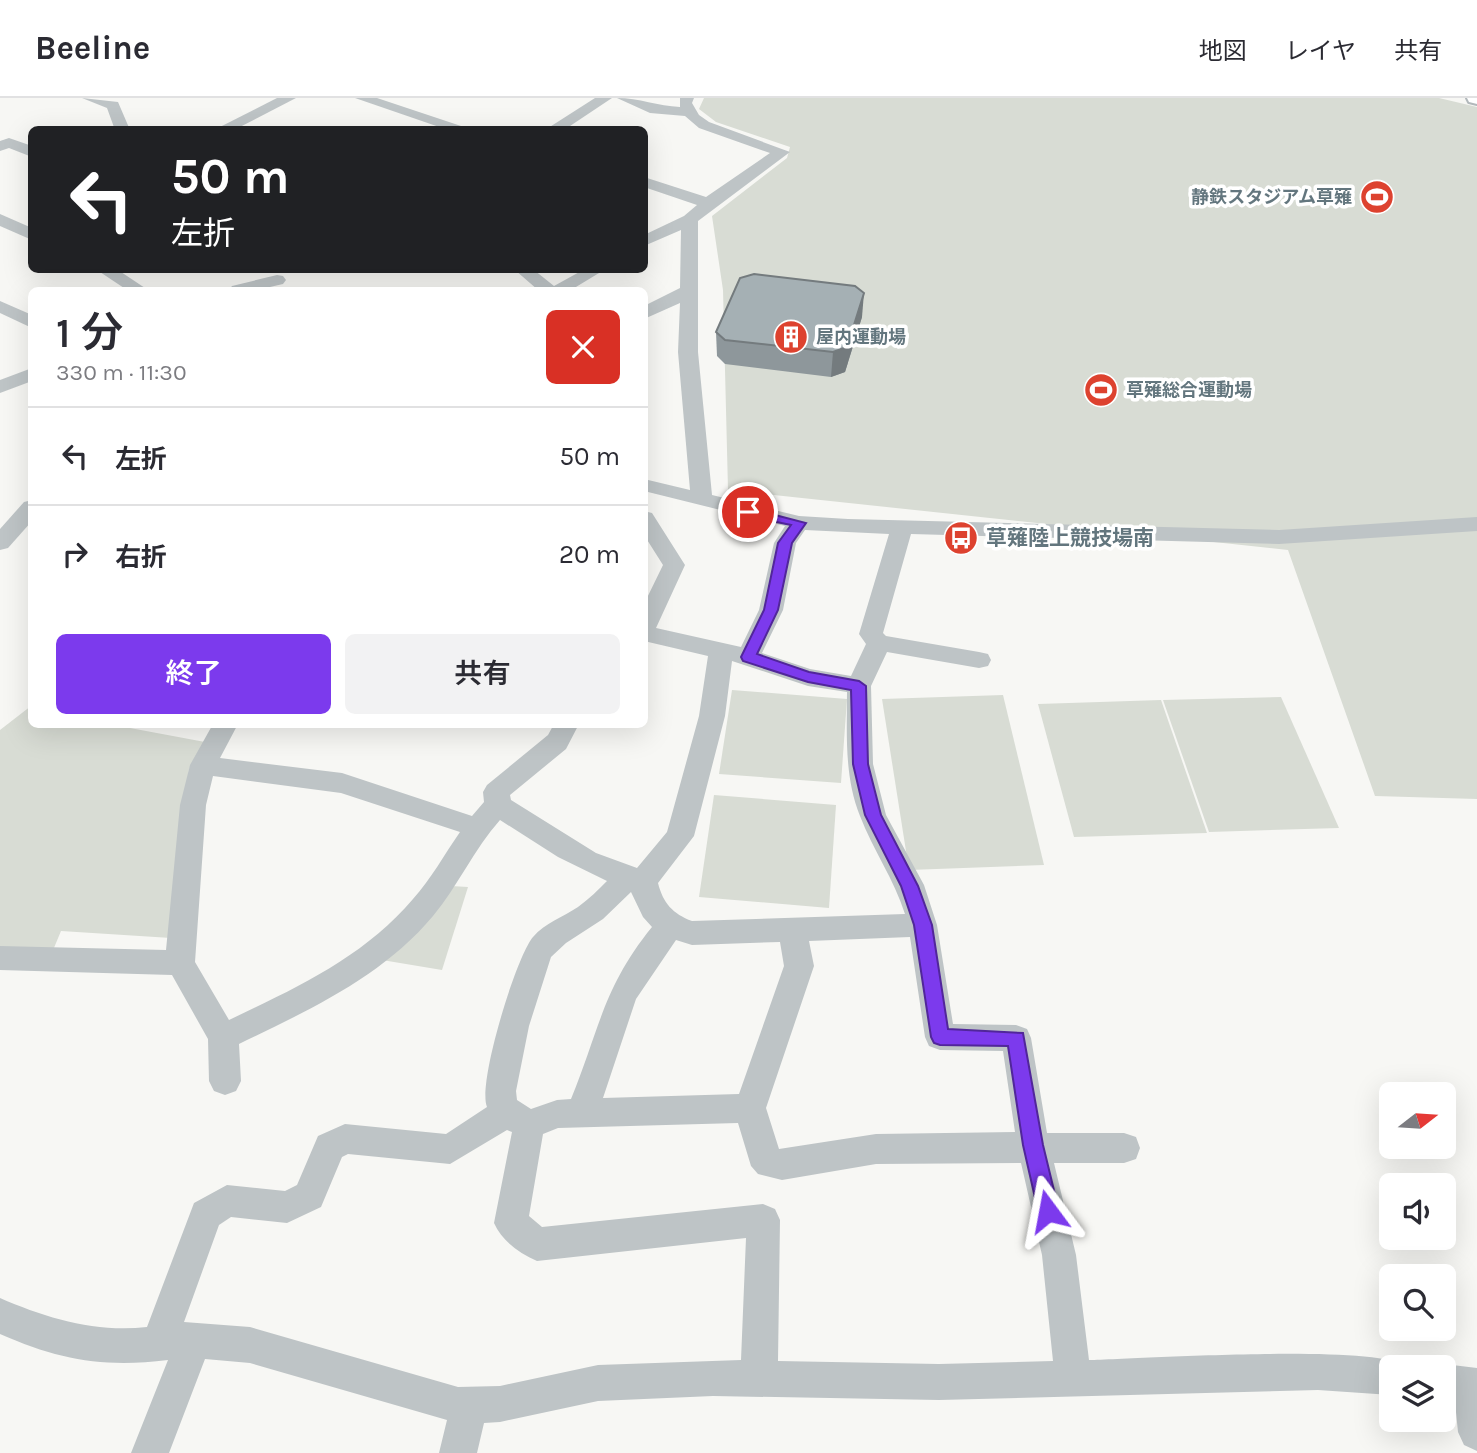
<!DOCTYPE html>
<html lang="ja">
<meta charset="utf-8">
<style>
:root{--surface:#fff;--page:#f2f2f3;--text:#2b2b33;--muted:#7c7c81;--line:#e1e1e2;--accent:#7c3aed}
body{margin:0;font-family:Karla,"Noto Sans JP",sans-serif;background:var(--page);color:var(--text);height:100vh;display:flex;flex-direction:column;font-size:26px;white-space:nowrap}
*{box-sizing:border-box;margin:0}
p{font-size:23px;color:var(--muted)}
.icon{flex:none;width:38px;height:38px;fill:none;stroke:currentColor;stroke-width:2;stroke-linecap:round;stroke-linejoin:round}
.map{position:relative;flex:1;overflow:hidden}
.sheet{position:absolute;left:28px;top:189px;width:620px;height:441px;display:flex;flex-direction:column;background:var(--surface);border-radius:10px;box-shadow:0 7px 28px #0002}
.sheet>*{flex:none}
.guide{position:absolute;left:28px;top:28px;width:620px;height:147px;border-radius:10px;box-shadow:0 7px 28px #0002;background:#202124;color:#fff;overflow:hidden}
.needle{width:46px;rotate:73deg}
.buttons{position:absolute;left:1379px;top:984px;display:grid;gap:14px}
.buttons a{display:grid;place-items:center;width:77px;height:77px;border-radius:10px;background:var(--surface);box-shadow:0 7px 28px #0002;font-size:35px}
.pin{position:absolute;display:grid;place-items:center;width:60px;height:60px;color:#fff;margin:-30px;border:4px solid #fff;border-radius:50%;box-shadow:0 2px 7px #0007}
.me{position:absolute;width:77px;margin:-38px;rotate:347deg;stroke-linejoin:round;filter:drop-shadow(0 0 5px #0008)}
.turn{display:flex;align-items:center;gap:24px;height:147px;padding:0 28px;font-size:32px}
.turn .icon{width:91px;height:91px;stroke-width:2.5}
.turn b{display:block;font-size:49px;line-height:60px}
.round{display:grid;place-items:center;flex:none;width:74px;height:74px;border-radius:10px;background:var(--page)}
.headline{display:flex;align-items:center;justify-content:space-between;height:119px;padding:0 28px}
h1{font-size:42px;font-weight:600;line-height:52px}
.action{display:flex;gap:14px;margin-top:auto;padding:14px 28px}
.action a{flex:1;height:80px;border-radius:10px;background:var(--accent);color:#fff;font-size:28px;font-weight:600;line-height:80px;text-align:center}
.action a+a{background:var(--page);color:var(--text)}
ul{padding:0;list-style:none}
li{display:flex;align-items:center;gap:21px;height:98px;padding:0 28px;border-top:2px solid var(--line)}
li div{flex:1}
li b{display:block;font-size:26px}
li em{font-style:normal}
header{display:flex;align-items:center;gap:42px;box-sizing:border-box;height:98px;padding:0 35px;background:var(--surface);border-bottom:2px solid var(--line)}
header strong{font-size:33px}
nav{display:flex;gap:38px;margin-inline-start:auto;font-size:24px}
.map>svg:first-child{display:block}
</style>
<header>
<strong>Beeline</strong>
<nav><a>地図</a><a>レイヤ</a><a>共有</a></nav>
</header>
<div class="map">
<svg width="1477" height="1355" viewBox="0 0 1477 1355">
<rect width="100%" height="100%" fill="#f7f7f4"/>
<g fill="#d8dcd4">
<path d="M 704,0 L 1439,0 L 1477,9 L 1477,701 L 1375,698 L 1288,452 L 728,392 L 723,192 L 712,118 L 787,60 L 790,49 L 716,24 L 699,11 Z"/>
<path d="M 732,592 L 847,601 L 841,685 L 719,676 Z"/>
<path d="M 1003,597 L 1044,767 L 909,772 L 882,601 Z"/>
<path d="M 1281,599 L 1339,730 L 1209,734 L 1163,602 Z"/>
<path d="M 1161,602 L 1207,735 L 1074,739 L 1038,606 Z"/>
<path d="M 31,608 L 32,626 L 114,627 L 205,644 L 189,671 L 171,840 L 61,833 L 51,857 L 0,851 L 0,632 Z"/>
<path d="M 714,697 L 836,707 L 829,810 L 699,799 Z"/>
<path d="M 451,788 L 468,789 L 442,872 L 382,862 Z"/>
</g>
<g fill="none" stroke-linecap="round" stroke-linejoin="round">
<g stroke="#b2b8bb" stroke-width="4">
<path id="major" d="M 1467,0 L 1477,0 L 1477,6 L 1469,4 Z"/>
</g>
<g fill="#bec4c6" fill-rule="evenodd">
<path d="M 82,0 L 118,4 L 130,32 L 115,32 L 107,10 Z"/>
<path d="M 277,0 L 296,0 L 234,32 L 214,32 Z"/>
<path d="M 355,0 L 377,0 L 473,32 L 448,32 Z"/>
<path d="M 595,0 L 612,0 L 564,32 L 545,32 Z"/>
<path d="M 617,0 C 639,0 658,8 680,9 L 680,0 L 694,0 L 692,5 L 699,17 L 709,24 L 790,54 L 698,123 L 698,254 L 712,397 L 799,418 L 848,421 L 1279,432 L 1477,419 L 1477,433 L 1279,446 L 911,436 L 883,535 L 886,538 L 979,554 L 988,556 L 991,562 L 988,568 L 979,570 L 887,554 L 871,588 L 873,666 L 886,717 L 924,787 L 937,827 L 953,926 L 1016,927 L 1027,931 L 1031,940 L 1047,1035 L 1124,1035 L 1136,1039 L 1140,1050 L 1136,1061 L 1124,1065 L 1054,1065 L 1076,1157 L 1089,1262 C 1135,1261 1382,1245 1405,1269 L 1391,1269 L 1391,1297 L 1318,1292 L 939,1302 L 713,1298 L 598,1303 L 500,1324 L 484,1325 L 477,1355 L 439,1355 L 447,1322 L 250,1265 L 205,1261 L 169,1355 L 131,1355 L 168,1262 C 104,1270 59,1262 0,1236 L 0,1200 C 46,1220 96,1235 147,1229 L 194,1105 L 227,1087 L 285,1093 L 297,1087 L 318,1038 L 345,1026 L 446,1036 L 487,1009 C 477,986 516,859 533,839 C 545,825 563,819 578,809 C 589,801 598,792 607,783 L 558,759 L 500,722 C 474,751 458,788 433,818 C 382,879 309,912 239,946 L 241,983 L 236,993 L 225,997 L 214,993 L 209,983 L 208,941 L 172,877 L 0,872 L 0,848 L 166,852 L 180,707 L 190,667 L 213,626 L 238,626 L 220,660 L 342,675 L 472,718 L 484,704 L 483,694 L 487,687 L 548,637 L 554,626 L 579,626 L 566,651 L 510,697 L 511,702 L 596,755 L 637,770 L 667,734 L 699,618 L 708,558 L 644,543 L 644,506 L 663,467 L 644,437 L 644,413 L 652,415 L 685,467 L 656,530 L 741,549 L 759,512 L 774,445 L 785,428 L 644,393 L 644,381 L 690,392 L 678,254 L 680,205 L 644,221 L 644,208 L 680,190 L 681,132 L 644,148 L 644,137 L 684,118 L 697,107 L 644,89 L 644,79 L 706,99 L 770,55 L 699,30 L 685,18 L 650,15 ZM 805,432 L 889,436 L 859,536 L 866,546 L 851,578 L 810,571 L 762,555 L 783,512 L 796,445 ZM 732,563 L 808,588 L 847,594 C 847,636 844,678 860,718 C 873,752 894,781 905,816 L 692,823 C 673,816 663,805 658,785 L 694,738 L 725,618 ZM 213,678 L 341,695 L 460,734 C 444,757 431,781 413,801 C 364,859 296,890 229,922 L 195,864 L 206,707 ZM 631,794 L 643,819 L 652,829 C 603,889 599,933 571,1001 L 557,1002 L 531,1011 L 517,1002 L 516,993 L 529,928 L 551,859 L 566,845 L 603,821 ZM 910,839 L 925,939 L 929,948 L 940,952 L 1003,953 L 1015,1034 L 876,1036 L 779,1051 L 766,1010 L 814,868 L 809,843 ZM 676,842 L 692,847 L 780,844 L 784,868 L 739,996 L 603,1000 L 636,901 ZM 738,1025 L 751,1068 L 758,1076 L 782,1082 L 876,1066 L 1021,1065 L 1042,1157 L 1053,1263 L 939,1266 L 778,1263 L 780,1122 L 775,1111 L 763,1106 L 542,1129 L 529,1118 L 543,1036 L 558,1030 ZM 507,1032 L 512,1034 L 494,1125 C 502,1143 519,1155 537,1163 L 746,1140 L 741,1262 L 598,1267 L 500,1288 L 458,1289 L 250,1229 L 184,1224 L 219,1127 L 231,1119 L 287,1125 L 321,1109 L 342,1059 L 348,1056 L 450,1066 Z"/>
<path d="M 9,40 L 32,48 L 32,59 L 9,50 L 0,53 L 0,43 Z"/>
<path d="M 0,116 L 32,130 L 32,142 L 0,128 Z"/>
<path d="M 97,172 L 118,172 L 148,192 L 127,192 Z"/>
<path d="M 515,172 L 534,172 L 554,188 L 583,172 L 604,172 L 571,192 L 538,192 Z"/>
<path d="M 277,177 L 283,178 L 286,182 L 283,186 L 257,192 L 229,192 L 232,188 Z"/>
<path d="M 0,203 L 32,217 L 32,230 L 0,215 Z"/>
<path d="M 32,270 L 32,283 L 0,295 L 0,282 Z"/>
<path d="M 32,402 L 32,423 L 8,450 L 0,452 L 0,431 L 24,404 Z"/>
<path d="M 1444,1266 L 1477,1270 L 1477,1353 L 1464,1347 L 1458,1334 L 1455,1304 L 1444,1302 L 1444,1269 L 1437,1269 Z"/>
</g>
<use href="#major" fill="#fff" fill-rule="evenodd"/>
</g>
<path fill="#8e979b" d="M 862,219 L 845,274 L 831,279 L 725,266 L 717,258 L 716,234 Z"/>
<path fill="#747b7e" d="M 864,195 L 862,219 L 845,274 L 831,279 L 833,254 Z"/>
<path fill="#a5b0b4" stroke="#747b7e" stroke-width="2" d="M 754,176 L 855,188 L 864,195 L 847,249 L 833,254 L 725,242 L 716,234 L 740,180 Z"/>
<path fill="#7c3aed" stroke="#51269a" stroke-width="2" d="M 748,410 L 806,425 L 792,445 L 778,512 L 757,556 L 809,574 L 859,583 L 866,588 L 868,666 L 881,717 L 918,788 L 932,827 L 948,931 L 1023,935 L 1043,1047 L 1059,1113 L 1056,1120 L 1048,1123 L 1041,1120 L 1038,1113 L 1023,1047 L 1008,948 L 940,947 L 934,945 L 931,939 L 914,827 L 901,788 L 865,717 L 853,666 L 851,592 L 808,584 L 743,563 L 741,559 L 764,512 L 778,445 L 791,427 L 743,417 L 741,414 Z"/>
<defs>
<g id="stadium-disc" transform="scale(1.75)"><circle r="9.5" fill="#dd422f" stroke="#fff"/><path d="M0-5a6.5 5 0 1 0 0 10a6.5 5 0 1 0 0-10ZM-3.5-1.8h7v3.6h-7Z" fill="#fff"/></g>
<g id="building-disc" transform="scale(1.75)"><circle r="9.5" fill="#dd422f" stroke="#fff"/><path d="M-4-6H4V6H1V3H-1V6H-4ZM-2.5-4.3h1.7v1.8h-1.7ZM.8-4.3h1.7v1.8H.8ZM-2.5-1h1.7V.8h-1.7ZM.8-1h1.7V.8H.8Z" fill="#fff"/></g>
<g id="bus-disc" transform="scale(1.75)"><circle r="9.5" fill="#dd422f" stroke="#fff"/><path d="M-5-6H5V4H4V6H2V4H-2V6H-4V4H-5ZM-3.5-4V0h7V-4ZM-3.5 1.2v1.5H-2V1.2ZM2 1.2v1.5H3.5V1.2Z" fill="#fff"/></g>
</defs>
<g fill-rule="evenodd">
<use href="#stadium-disc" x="1377" y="99"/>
<use href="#building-disc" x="791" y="239"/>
<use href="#stadium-disc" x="1101" y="292"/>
<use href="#bus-disc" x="961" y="440"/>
</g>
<g text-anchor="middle" stroke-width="7" stroke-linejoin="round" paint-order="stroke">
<g font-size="18" font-weight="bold" fill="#63767e" stroke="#fff" text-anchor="start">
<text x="1352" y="105" text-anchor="end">静鉄スタジアム草薙</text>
<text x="816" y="245">屋内運動場</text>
<text x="1126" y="298">草薙総合運動場</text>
</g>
<g font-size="21" font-weight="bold" fill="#63767e" stroke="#fff" text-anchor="start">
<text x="986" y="447">草薙陸上競技場南</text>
</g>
</g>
</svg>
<div class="buttons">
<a><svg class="needle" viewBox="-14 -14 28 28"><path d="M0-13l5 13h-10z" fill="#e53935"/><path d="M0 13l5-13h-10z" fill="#7c7c81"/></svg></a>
<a><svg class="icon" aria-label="sound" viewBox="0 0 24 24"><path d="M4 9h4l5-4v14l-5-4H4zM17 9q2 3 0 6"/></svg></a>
<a><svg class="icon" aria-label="search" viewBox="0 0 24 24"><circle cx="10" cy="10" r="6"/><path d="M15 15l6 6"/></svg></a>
<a><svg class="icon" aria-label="layers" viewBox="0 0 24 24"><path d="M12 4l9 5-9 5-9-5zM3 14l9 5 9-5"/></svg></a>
</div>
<div class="pin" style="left:748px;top:414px;background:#d93025"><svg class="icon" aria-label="arrive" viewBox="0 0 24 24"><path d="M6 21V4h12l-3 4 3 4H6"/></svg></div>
<svg class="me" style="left:1048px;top:1113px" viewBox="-20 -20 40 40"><path d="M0-17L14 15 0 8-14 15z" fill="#7c3aed" stroke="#fff" stroke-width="4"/></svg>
<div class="guide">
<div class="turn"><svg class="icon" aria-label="left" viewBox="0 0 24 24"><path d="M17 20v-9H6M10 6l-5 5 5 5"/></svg><div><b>50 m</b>左折</div></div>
</div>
<section class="sheet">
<div class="headline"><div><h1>1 分</h1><p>330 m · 11:30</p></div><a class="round" style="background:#d93025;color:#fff"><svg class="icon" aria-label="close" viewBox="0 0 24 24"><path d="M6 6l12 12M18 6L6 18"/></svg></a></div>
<ul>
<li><svg class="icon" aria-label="left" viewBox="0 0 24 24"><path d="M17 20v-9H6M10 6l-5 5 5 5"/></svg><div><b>左折</b></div><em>50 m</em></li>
<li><svg class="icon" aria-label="right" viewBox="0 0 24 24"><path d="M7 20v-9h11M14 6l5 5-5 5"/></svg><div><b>右折</b></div><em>20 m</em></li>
</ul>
<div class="action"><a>終了</a><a>共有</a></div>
</section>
</div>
